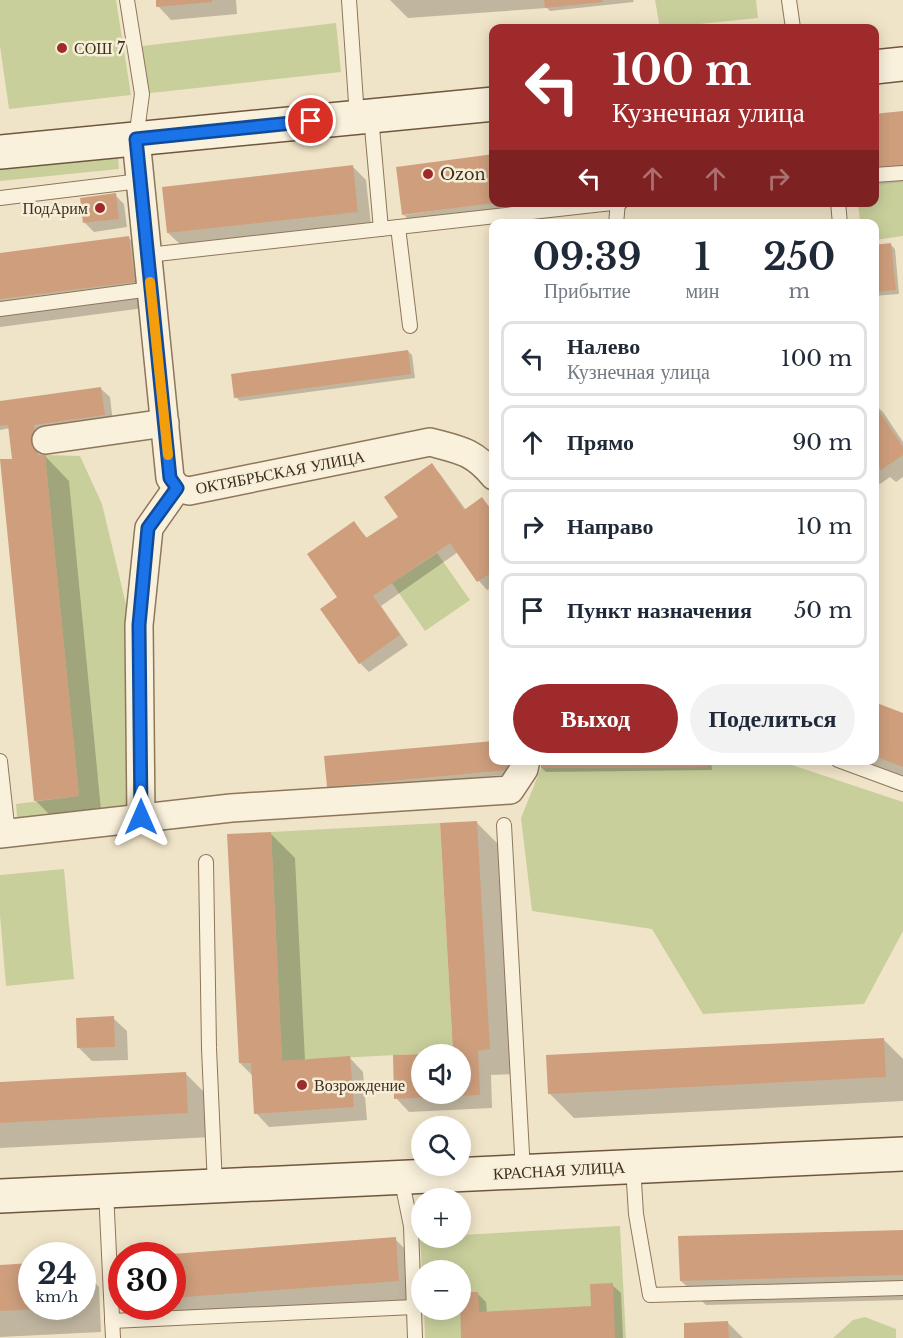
<!DOCTYPE html>
<html lang="ru">
<meta charset="utf-8">
<style>
:root{--surface:#fff;--page:#f2f2f3;--text:#1f2937;--muted:#747a83;--line:#e0e1e3;--accent:#9e2a2b}
body{margin:0;font-family:"Libre Baskerville",serif;background:var(--page);color:var(--text);height:100vh;display:flex;flex-direction:column;font-size:22px;white-space:nowrap}
*{box-sizing:border-box;margin:0}
p{font-size:20px;color:var(--muted)}
.icon{flex:none;width:33px;height:33px;fill:none;stroke:currentColor;stroke-width:2;stroke-linecap:round;stroke-linejoin:round}
.map{position:relative;flex:1;overflow:hidden}
.sheet{position:absolute;left:489px;top:219px;width:390px;height:546px;display:flex;flex-direction:column;background:var(--surface);border-radius:12px;box-shadow:0 3px 15px #0003}
.sheet>*{flex:none}
.banner{position:absolute;left:489px;top:24px;width:390px;height:183px;border-radius:12px;box-shadow:0 3px 15px #0003;background:#9e2a2b;color:#fff;overflow:hidden}
.controls{position:absolute;left:411px;top:1044px;display:grid;gap:12px}
.controls a{display:grid;place-items:center;width:60px;height:60px;border-radius:50%;background:var(--surface);box-shadow:0 3px 15px #0003;font-size:30px}
.speed{position:absolute;left:18px;top:1242px;display:flex;gap:12px;font-size:30px;font-weight:700;text-align:center}
.speed>*{display:grid;place-content:center;width:78px;height:78px;border-radius:50%;background:var(--surface);box-shadow:0 3px 15px #0003;line-height:1}
.speed small{font-size:15px;font-weight:400}
.speed .limit{border:9px solid #d22;background:#fff;color:#111}
.pin{position:absolute;display:grid;place-items:center;width:51px;height:51px;color:#fff;margin:-26px;border:3px solid #fff;border-radius:50%;box-shadow:0 2px 6px #0007}
.me{position:absolute;width:66px;margin:-33px;rotate:0deg;stroke-linejoin:round;filter:drop-shadow(0 0 4px #0008)}
.turn{display:flex;align-items:center;gap:21px;height:126px;padding:0 24px;font-size:27px}
.turn .icon{width:78px;height:78px;stroke-width:2.5}
.turn b{display:block;font-size:42px;line-height:51px}
.lanes{display:flex;align-items:center;height:57px;padding:0 24px;background:#0003;justify-content:center;gap:30px;direction:ltr}
.lanes .off{opacity:.35}
.eta{display:flex;justify-content:space-evenly;align-items:center;height:102px;text-align:center}
.eta b{font-size:36px;font-weight:800;line-height:42px}
.primary-button{display:flex;gap:12px;margin-top:auto;padding:12px 24px}
.primary-button a{flex:1;height:69px;border-radius:36px;background:var(--accent);color:#fff;font-size:24px;font-weight:800;line-height:69px;text-align:center}
.primary-button a+a{background:var(--page);color:var(--text)}
ul{padding:0;list-style:none}
li{display:flex;align-items:center;gap:18px;height:75px;margin:0 12px 9px;padding:0 12px;border:3px solid var(--line);border-radius:12px}
li div{flex:1}
li b{display:block;font-size:22px}
li em{font-style:normal}
.map>svg:first-child{display:block}
</style>
<div class="map">
<svg width="903" height="1338" viewBox="0 0 903 1338">
<rect width="100%" height="100%" fill="#f0e4c8"/>
<g fill="#c9cf9b">
<path d="M 0,0 L 116,0 L 131,95 L 9,109 L 0,46 Z"/>
<path d="M 655,0 L 756,0 L 758,18 L 660,28 Z"/>
<path d="M 336,23 L 341,72 L 142,94 L 134,47 Z"/>
<path d="M 118,157 L 119,169 L 0,181 L 0,168 Z"/>
<path d="M 903,182 L 903,236 L 875,240 L 874,224 L 860,223 L 858,203 L 874,202 L 875,185 Z"/>
<path d="M 45,455 L 80,456 L 102,504 L 129,617 L 129,801 L 122,811 L 25,823 L 17,817 L 16,804 L 79,796 Z"/>
<path d="M 437,553 L 470,600 L 425,631 L 392,583 Z"/>
<path d="M 708,761 L 780,761 L 903,802 L 903,931 L 864,1004 L 703,1014 L 652,929 L 532,911 L 521,818 L 541,768 L 708,767 Z"/>
<path d="M 440,823 L 453,1052 L 282,1061 L 271,832 Z"/>
<path d="M 64,869 L 74,979 L 6,986 L 0,915 L 0,875 Z"/>
<path d="M 620,1226 L 626,1338 L 425,1338 L 424,1310 L 460,1310 L 460,1270 L 422,1270 L 420,1237 L 460,1238 L 461,1235 Z"/>
<path d="M 865,1317 L 896,1329 L 896,1338 L 833,1338 L 853,1320 Z"/>
</g>
<g fill="#0003">
<path d="M 157,0 L 236,0 L 237,14 L 171,20 L 158,6 Z"/>
<path d="M 390,0 L 633,0 L 634,2 L 550,11 L 547,8 L 408,18 Z"/>
<path d="M 903,112 L 903,182 L 876,185 L 874,116 Z"/>
<path d="M 353,167 L 366,180 L 371,225 L 182,246 L 168,233 Z"/>
<path d="M 115,195 L 124,204 L 127,227 L 94,232 L 85,223 Z"/>
<path d="M 494,202 L 610,202 L 417,228 L 404,215 Z"/>
<path d="M 129,238 L 153,263 L 159,306 L 0,327 L 0,254 Z"/>
<path d="M 891,245 L 895,249 L 899,294 L 874,296 L 874,247 Z"/>
<path d="M 408,351 L 412,355 L 415,378 L 240,401 L 236,397 Z"/>
<path d="M 101,389 L 110,397 L 113,423 L 42,433 L 46,457 L 69,481 L 102,820 L 60,825 L 35,800 L 14,459 L 10,428 L 0,430 L 0,402 Z"/>
<path d="M 874,404 L 883,412 L 903,442 L 903,477 L 896,482 L 890,477 L 880,484 L 874,478 Z"/>
<path d="M 431,465 L 440,474 L 466,510 L 482,499 L 494,512 L 494,586 L 487,590 L 479,581 L 458,552 L 381,606 L 408,645 L 369,672 L 360,663 L 339,597 L 354,523 L 368,539 L 400,517 Z"/>
<path d="M 874,704 L 903,714 L 903,781 L 847,760 L 874,760 Z"/>
<path d="M 494,760 L 522,773 L 332,791 L 328,786 Z"/>
<path d="M 542,760 L 711,760 L 712,770 L 546,772 L 542,768 Z"/>
<path d="M 476,822 L 501,847 L 513,1074 L 491,1075 L 492,1108 L 409,1112 L 396,1098 L 422,1094 L 460,1094 L 460,1054 L 434,1054 L 454,1054 Z"/>
<path d="M 270,833 L 295,858 L 305,1061 L 350,1058 L 363,1072 L 367,1120 L 269,1127 L 256,1113 L 253,1076 L 240,1063 Z"/>
<path d="M 113,1018 L 127,1031 L 128,1060 L 92,1061 L 79,1048 Z"/>
<path d="M 883,1039 L 903,1059 L 903,1101 L 574,1118 L 549,1093 Z"/>
<path d="M 185,1073 L 210,1098 L 212,1137 L 0,1148 L 0,1083 Z"/>
<path d="M 903,1232 L 903,1300 L 706,1305 L 681,1281 Z"/>
<path d="M 395,1239 L 420,1264 L 422,1305 L 171,1324 L 154,1306 L 172,1306 L 172,1256 L 168,1256 Z"/>
<path d="M 0,1266 L 32,1306 L 82,1306 L 82,1271 L 99,1287 L 101,1332 L 0,1337 Z"/>
<path d="M 612,1285 L 621,1293 L 623,1338 L 462,1338 L 477,1293 L 486,1302 L 487,1313 L 592,1308 Z"/>
<path d="M 728,1323 L 743,1338 L 686,1338 Z"/>
</g>
<g fill="#cf9f7d">
<path d="M 156,0 L 212,0 L 212,2 L 156,7 Z"/>
<path d="M 544,0 L 603,0 L 603,2 L 545,8 Z"/>
<path d="M 903,111 L 903,167 L 874,170 L 874,114 Z"/>
<path d="M 494,154 L 494,203 L 402,215 L 396,167 Z"/>
<path d="M 353,165 L 358,212 L 167,233 L 162,187 Z"/>
<path d="M 116,193 L 119,219 L 83,223 L 80,198 Z"/>
<path d="M 129,236 L 135,282 L 0,299 L 0,253 Z"/>
<path d="M 891,243 L 896,290 L 874,292 L 874,245 Z"/>
<path d="M 408,350 L 411,374 L 234,398 L 231,374 Z"/>
<path d="M 101,387 L 105,415 L 34,425 L 38,455 L 45,455 L 79,796 L 34,801 L 0,459 L 12,459 L 8,425 L 0,426 L 0,401 Z"/>
<path d="M 874,404 L 903,447 L 903,455 L 881,470 L 877,464 L 874,465 Z"/>
<path d="M 432,463 L 464,510 L 482,497 L 494,514 L 494,571 L 477,582 L 450,543 L 373,596 L 400,635 L 359,664 L 320,609 L 337,597 L 307,554 L 354,521 L 366,538 L 398,517 L 384,497 Z"/>
<path d="M 874,702 L 903,713 L 903,767 L 874,756 Z"/>
<path d="M 494,741 L 494,760 L 518,760 L 519,769 L 327,787 L 324,756 Z"/>
<path d="M 541,760 L 708,760 L 708,767 L 541,768 Z"/>
<path d="M 477,821 L 490,1049 L 478,1051 L 480,1095 L 394,1099 L 393,1055 L 422,1054 L 422,1094 L 460,1094 L 460,1054 L 446,1054 L 446,1053 L 453,1052 L 440,823 Z"/>
<path d="M 271,832 L 282,1061 L 350,1056 L 354,1107 L 254,1114 L 251,1063 L 239,1063 L 227,834 Z"/>
<path d="M 114,1016 L 115,1047 L 77,1048 L 76,1018 Z"/>
<path d="M 884,1038 L 886,1077 L 548,1094 L 546,1055 Z"/>
<path d="M 186,1072 L 188,1113 L 0,1123 L 0,1082 Z"/>
<path d="M 903,1230 L 903,1275 L 680,1281 L 678,1236 Z"/>
<path d="M 396,1237 L 399,1281 L 172,1298 L 172,1254 Z"/>
<path d="M 32,1263 L 32,1306 L 61,1306 L 61,1308 L 0,1311 L 0,1265 Z"/>
<path d="M 613,1283 L 615,1338 L 461,1338 L 460,1292 L 478,1292 L 479,1312 L 591,1306 L 590,1284 Z"/>
<path d="M 728,1321 L 729,1338 L 684,1338 L 684,1323 Z"/>
</g>
<g fill="none" stroke-linecap="round" stroke-linejoin="round">
<g stroke="#8d765c" stroke-width="16">
<g id="lane">
<path d="M 127,0 L 142,94 L 136,139"/>
<path d="M 349,0 L 357,117"/>
<path d="M 789,0 L 793,28"/>
<path d="M 371,116 L 381,229"/>
<path d="M 874,175 L 903,173"/>
<path d="M 0,198 L 140,181"/>
<path d="M 838,202 L 840,224"/>
<path d="M 616,224 L 618,202"/>
<path d="M 398,227 L 410,326"/>
<path d="M 148,255 L 621,202"/>
<path d="M 0,309 L 151,289"/>
<path d="M 838,760 L 903,784"/>
<path d="M 0,761 L 8,834"/>
<path d="M 504,825 L 523,1172"/>
<path d="M 206,862 L 209,1048 L 215,1186"/>
<path d="M 633,1166 L 636,1214 L 650,1295 L 903,1288"/>
<path d="M 401,1177 L 411,1226 L 415,1338"/>
<path d="M 106,1191 L 113,1338"/>
<path d="M 112,1321 L 414,1307"/>
</g>
</g>
<g stroke="#8d765c" stroke-width="30">
<g id="street">
<path d="M 136,139 L 170,478 L 177,488"/>
<path d="M 46,440 L 165,423"/>
<path d="M 177,488 L 189,491 L 430,442 C 460,450 473,451 494,476"/>
<path d="M 141,817 L 139,625 L 149,528 L 177,488"/>
<path d="M 0,834 L 231,808 L 510,790 L 524,769 L 526,760"/>
</g>
</g>
<g stroke="#6f573f" stroke-width="36">
<g id="secondary">
<path d="M 874,67 L 903,64"/>
<path d="M 0,152 L 494,104"/>
<path d="M 0,1196 L 903,1154"/>
</g>
</g>
<use href="#lane" stroke="#faf1dc" stroke-width="14"/>
<use href="#street" stroke="#faf1dc" stroke-width="27"/>
<use href="#secondary" stroke="#faf1dc" stroke-width="33"/>
</g>
<g fill="none" stroke-linecap="round" stroke-linejoin="round">
<g stroke="#114b97" stroke-width="15">
<path id="route" d="M 141,817 L 139,625 L 148,528 L 177,488 L 170,478 L 136,139 L 311,121"/>
</g>
<use href="#route" stroke="#1a73e8" stroke-width="10"/>
<path stroke="#f59e0b" stroke-width="10" d="M 150,282 L 168,455"/>
</g>
<g fill="#9e2a2b" stroke="#f7eed8" stroke-width="2">
<circle cx="62" cy="48" r="6"/>
<circle cx="428" cy="174" r="6"/>
<circle cx="100" cy="208" r="6"/>
<circle cx="302" cy="1085" r="6"/>
</g>
<g text-anchor="middle" stroke-width="5" stroke-linejoin="round" paint-order="stroke">
<g font-size="16" fill="#3d2e20" stroke="#f7eed8" text-anchor="start">
<text x="74" y="54">СОШ 7</text>
<text x="440" y="180">Ozon</text>
<text x="88" y="214" text-anchor="end">ПодАрим</text>
<text x="314" y="1091">Возрождение</text>
</g>
<g font-size="16" fill="#3d2e20" stroke="#f7eed8">
<text transform="translate(280 472) rotate(-11)" y="6">ОКТЯБРЬСКАЯ УЛИЦА</text>
<text transform="translate(559 1170) rotate(-3)" y="6">КРАСНАЯ УЛИЦА</text>
</g>
</g>
</svg>
<div class="controls">
<a><svg class="icon" aria-label="sound" viewBox="0 0 24 24"><path d="M4 9h4l5-4v14l-5-4H4zM17 9q2 3 0 6"/></svg></a>
<a><svg class="icon" aria-label="search" viewBox="0 0 24 24"><circle cx="10" cy="10" r="6"/><path d="M15 15l6 6"/></svg></a>
<a>+</a>
<a>−</a>
</div>
<div class="speed"><div>24<small>km/h</small></div><div class="limit">30</div></div>
<div class="pin" style="left:311px;top:121px;background:#d93025"><svg class="icon" aria-label="arrive" viewBox="0 0 24 24"><path d="M6 21V4h12l-3 4 3 4H6"/></svg></div>
<svg class="me" style="left:141px;top:817px" viewBox="-20 -20 40 40"><path d="M0-17L14 15 0 8-14 15z" fill="#1a73e8" stroke="#fff" stroke-width="4"/></svg>
<div class="banner">
<div class="turn"><svg class="icon" aria-label="left" viewBox="0 0 24 24"><path d="M17 20v-9H6M10 6l-5 5 5 5"/></svg><div><b>100 m</b>Кузнечная улица</div></div>
<div class="lanes"><svg class="icon" aria-label="left" viewBox="0 0 24 24"><path d="M17 20v-9H6M10 6l-5 5 5 5"/></svg><svg class="icon off" aria-label="ahead" viewBox="0 0 24 24"><path d="M12 20V5M6 11l6-6 6 6"/></svg><svg class="icon off" aria-label="ahead" viewBox="0 0 24 24"><path d="M12 20V5M6 11l6-6 6 6"/></svg><svg class="icon off" aria-label="right" viewBox="0 0 24 24"><path d="M7 20v-9h11M14 6l5 5-5 5"/></svg></div>
</div>
<section class="sheet">
<div class="eta">
<div><b>09:39</b><p>Прибытие</p></div>
<div><b>1</b><p>мин</p></div>
<div><b>250</b><p>m</p></div>
</div>
<ul>
<li><svg class="icon" aria-label="left" viewBox="0 0 24 24"><path d="M17 20v-9H6M10 6l-5 5 5 5"/></svg><div><b>Налево</b><p>Кузнечная улица</p></div><em>100 m</em></li>
<li><svg class="icon" aria-label="ahead" viewBox="0 0 24 24"><path d="M12 20V5M6 11l6-6 6 6"/></svg><div><b>Прямо</b></div><em>90 m</em></li>
<li><svg class="icon" aria-label="right" viewBox="0 0 24 24"><path d="M7 20v-9h11M14 6l5 5-5 5"/></svg><div><b>Направо</b></div><em>10 m</em></li>
<li><svg class="icon" aria-label="arrive" viewBox="0 0 24 24"><path d="M6 21V4h12l-3 4 3 4H6"/></svg><div><b>Пункт назначения</b></div><em>50 m</em></li>
</ul>
<div class="primary-button"><a>Выход</a><a>Поделиться</a></div>
</section>
</div>
